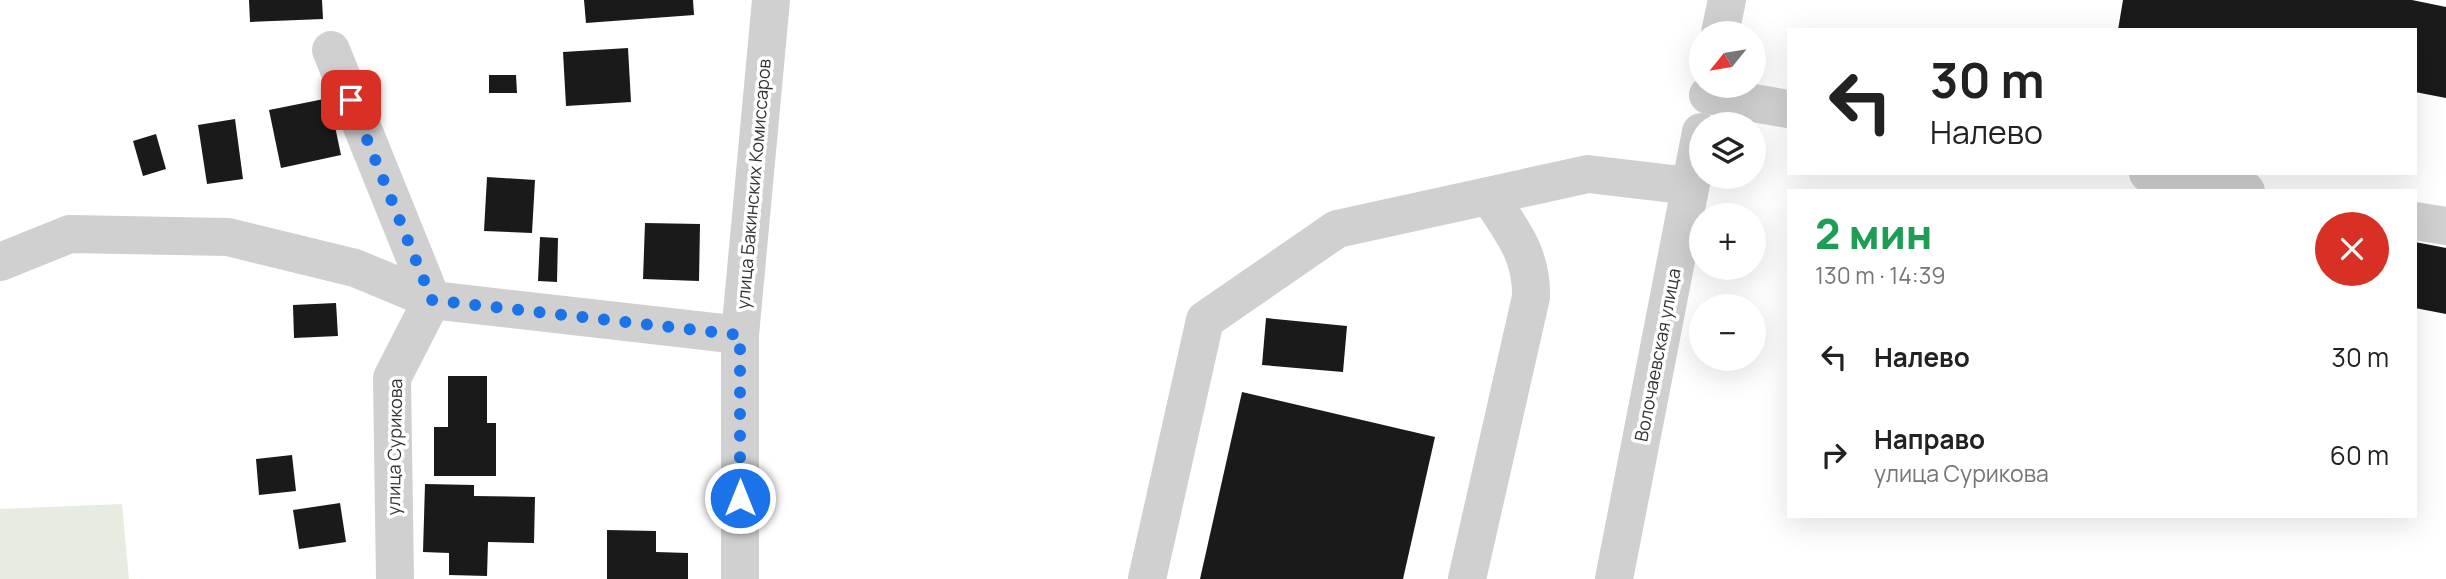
<!DOCTYPE html>
<html lang="ru">
<meta charset="utf-8">
<style>
:root{--surface:#fff;--page:#f2f2f2;--text:#222;--muted:#767676}
body{margin:0;font-family:Manrope,sans-serif;background:var(--page);color:var(--text);height:100vh;display:flex;flex-direction:column;font-size:26px;white-space:nowrap}
*{box-sizing:border-box;margin:0}
p{font-size:23px;color:var(--muted)}
.icon{flex:none;width:38px;height:38px;fill:none;stroke:currentColor;stroke-width:2;stroke-linecap:round;stroke-linejoin:round}
.map{position:relative;flex:1;overflow:hidden}
.drawer{position:absolute;left:1787px;top:189px;width:630px;height:329px;display:flex;flex-direction:column;background:var(--surface);border-radius:0px;box-shadow:0 7px 28px #0002}
.drawer>*{flex:none}
.guide{position:absolute;left:1787px;top:28px;width:630px;height:147px;border-radius:0px;box-shadow:0 7px 28px #0002;background:#fff;color:var(--text);overflow:hidden}
.needle{width:46px;rotate:240deg}
.buttons{position:absolute;left:1689px;top:21px;display:grid;gap:14px}
.buttons a{display:grid;place-items:center;width:77px;height:77px;border-radius:50%;background:var(--surface);box-shadow:0 7px 28px #0002;font-size:35px}
.pin{position:absolute;display:grid;place-items:center;width:60px;height:60px;color:#fff;margin:-30px;border-radius:14px;box-shadow:0 4px 10px #0006}
.me{position:absolute;width:77px;margin:-38px;rotate:0deg;stroke-linejoin:round;filter:drop-shadow(0 0 5px #0008)}
.turn{display:flex;align-items:center;gap:24px;height:147px;padding:0 28px;font-size:32px}
.turn .icon{width:91px;height:91px;stroke-width:2.5}
.turn b{display:block;font-size:49px;line-height:60px}
.round{display:grid;place-items:center;flex:none;width:74px;height:74px;border-radius:37px;background:var(--page)}
.headline{display:flex;align-items:center;justify-content:space-between;height:119px;padding:0 28px}
h1{font-size:42px;font-weight:800;line-height:52px;color:#1e9e55}
ul{padding:0;list-style:none}
li{display:flex;align-items:center;gap:21px;height:98px;padding:0 28px}
li div{flex:1}
li b{display:block;font-size:26px}
li em{font-style:normal}
.map>svg:first-child{display:block}
</style>
<div class="map">
<svg width="2446" height="579" viewBox="0 0 2446 579">
<rect width="100%" height="100%" fill="#fff"/>
<path fill="#e6ecdf" d="M 122,504 L 129,579 L 0,579 L 0,509 Z"/>
<g fill="#1a1a1a">
<path d="M 249,0 L 322,0 L 323,19 L 250,22 Z"/>
<path d="M 584,0 L 693,0 L 694,15 L 586,23 Z"/>
<path d="M 2123,0 L 2412,0 L 2446,7 L 2446,98 L 2415,92 L 2415,30 L 2118,30 Z"/>
<path d="M 628,48 L 631,102 L 566,106 L 563,52 Z"/>
<path d="M 489,75 L 516,75 L 517,93 L 489,93 Z"/>
<path d="M 329,98 L 341,155 L 281,168 L 269,110 Z"/>
<path d="M 235,119 L 243,179 L 207,184 L 198,125 Z"/>
<path d="M 156,134 L 166,169 L 143,176 L 133,141 Z"/>
<path d="M 487,177 L 535,180 L 532,233 L 484,231 Z"/>
<path d="M 645,223 L 700,224 L 699,281 L 643,279 Z"/>
<path d="M 540,237 L 558,238 L 557,282 L 538,281 Z"/>
<path d="M 2415,242 L 2446,248 L 2446,314 L 2415,308 Z"/>
<path d="M 336,303 L 338,336 L 294,338 L 293,305 Z"/>
<path d="M 1266,318 L 1347,326 L 1343,372 L 1262,365 Z"/>
<path d="M 448,376 L 487,376 L 487,423 L 496,423 L 496,476 L 434,476 L 434,427 L 448,427 Z"/>
<path d="M 1242,392 L 1435,437 L 1403,579 L 1200,579 Z"/>
<path d="M 292,455 L 296,491 L 259,495 L 256,459 Z"/>
<path d="M 425,484 L 474,485 L 474,496 L 535,497 L 534,543 L 488,542 L 487,576 L 449,575 L 449,553 L 423,552 Z"/>
<path d="M 340,503 L 346,542 L 299,549 L 293,510 Z"/>
<path d="M 607,530 L 656,531 L 656,552 L 688,553 L 688,579 L 607,579 Z"/>
</g>
<g fill="none" stroke-linecap="round" stroke-linejoin="round">
<g stroke="#d0d0d0" stroke-width="38">
<path d="M 1720,33 L 1727,0"/>
<path d="M 331,50 L 432,300 L 392,378 L 395,579"/>
<path d="M 1708,95 L 1788,109"/>
<path d="M 2148,173 L 2246,191"/>
<path d="M 2415,221 L 2446,226"/>
<path d="M 0,262 L 70,234 L 228,237 L 355,268 L 432,300 L 740,335"/>
<path d="M 740,579 L 740,335 L 771,0"/>
<path d="M 1147,579 L 1205,320 L 1337,229 L 1588,174 L 1690,186"/>
<path d="M 1467,579 L 1531,297 C 1532,253 1511,230 1489,196"/>
<path d="M 1614,579 L 1701,132"/>
</g>
</g>
<g fill="none" stroke-linecap="round" stroke-linejoin="round">
<path stroke="#1a73e8" stroke-width="12" stroke-dasharray="0 21.6" d="M 351,100 L 432,300 L 740,335 L 740,498"/>
</g>
<g text-anchor="middle" stroke-width="7" stroke-linejoin="round" paint-order="stroke">
<g font-size="18" fill="#333" stroke="#fff">
<text transform="translate(754 184) rotate(-85)" y="6">улица Бакинских Комиссаров</text>
<text transform="translate(1658 355) rotate(-79)" y="6">Волочаевская улица</text>
<text transform="translate(395 447) rotate(-89)" y="6">улица Сурикова</text>
</g>
</g>
</svg>
<div class="buttons">
<a><svg class="needle" viewBox="-14 -14 28 28"><path d="M0-13l5 13h-10z" fill="#e53935"/><path d="M0 13l5-13h-10z" fill="#767676"/></svg></a>
<a><svg class="icon" aria-label="layers" viewBox="0 0 24 24"><path d="M12 4l9 5-9 5-9-5zM3 14l9 5 9-5"/></svg></a>
<a>+</a>
<a>−</a>
</div>
<div class="pin" style="left:351px;top:100px;background:#d93025"><svg class="icon" aria-label="arrive" viewBox="0 0 24 24"><path d="M6 21V4h12l-3 4 3 4H6"/></svg></div>
<svg class="me" style="left:740px;top:498px" viewBox="-20 -20 40 40"><circle r="17" fill="#1a73e8" stroke="#fff" stroke-width="3"/><path d="M0-11L8 9 0 5-8 9z" fill="#fff"/></svg>
<div class="guide">
<div class="turn"><svg class="icon" aria-label="left" viewBox="0 0 24 24"><path d="M17 20v-9H6M10 6l-5 5 5 5"/></svg><div><b>30 m</b>Налево</div></div>
</div>
<section class="drawer">
<div class="headline"><div><h1>2 мин</h1><p>130 m · 14:39</p></div><a class="round" style="background:#d93025;color:#fff"><svg class="icon" aria-label="close" viewBox="0 0 24 24"><path d="M6 6l12 12M18 6L6 18"/></svg></a></div>
<ul>
<li><svg class="icon" aria-label="left" viewBox="0 0 24 24"><path d="M17 20v-9H6M10 6l-5 5 5 5"/></svg><div><b>Налево</b></div><em>30 m</em></li>
<li><svg class="icon" aria-label="right" viewBox="0 0 24 24"><path d="M7 20v-9h11M14 6l5 5-5 5"/></svg><div><b>Направо</b><p>улица Сурикова</p></div><em>60 m</em></li>
</ul>
</section>
</div>
